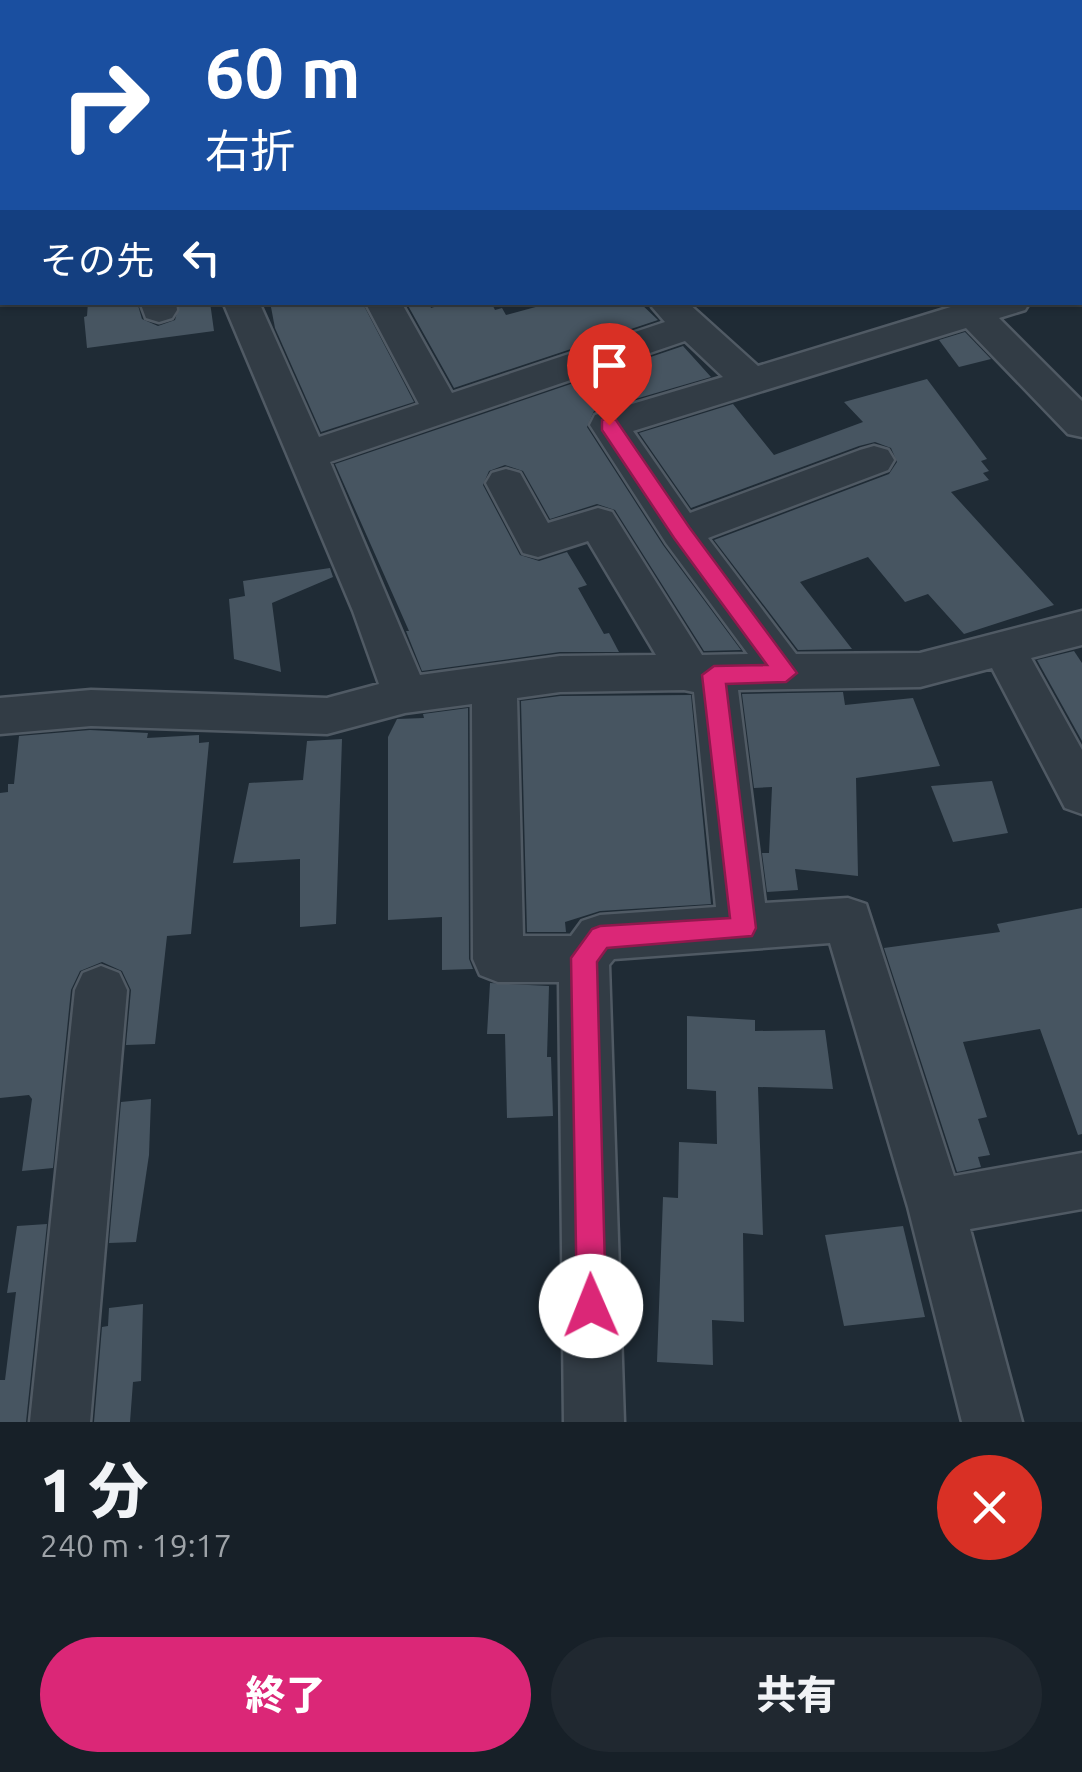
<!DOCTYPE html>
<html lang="ja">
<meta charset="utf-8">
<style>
:root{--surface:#172028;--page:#202830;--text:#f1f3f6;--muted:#9ea3a8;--line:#363e45;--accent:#db2777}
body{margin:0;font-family:Ubuntu,"Noto Sans JP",sans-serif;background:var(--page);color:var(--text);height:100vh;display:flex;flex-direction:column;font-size:38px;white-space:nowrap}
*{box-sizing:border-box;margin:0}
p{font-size:32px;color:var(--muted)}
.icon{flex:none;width:55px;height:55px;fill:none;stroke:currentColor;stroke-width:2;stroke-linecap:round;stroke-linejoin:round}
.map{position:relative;height:1422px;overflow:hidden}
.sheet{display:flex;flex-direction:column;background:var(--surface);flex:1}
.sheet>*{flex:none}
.banner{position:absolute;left:0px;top:0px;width:1082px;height:305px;box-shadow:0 2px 8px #0004,0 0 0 2px var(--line);background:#1a4fa0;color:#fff;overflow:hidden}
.pin{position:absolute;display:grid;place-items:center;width:85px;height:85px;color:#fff;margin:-102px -42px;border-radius:50% 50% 50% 0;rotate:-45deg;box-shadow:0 0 10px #0007}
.pin .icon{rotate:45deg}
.me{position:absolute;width:110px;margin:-55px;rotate:359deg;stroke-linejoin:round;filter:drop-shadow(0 0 8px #0008)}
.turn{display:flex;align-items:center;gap:35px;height:210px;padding:0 40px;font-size:45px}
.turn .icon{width:130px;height:130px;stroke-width:2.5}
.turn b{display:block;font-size:70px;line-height:85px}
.then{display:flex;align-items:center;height:95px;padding:0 40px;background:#0003;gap:20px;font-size:38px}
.round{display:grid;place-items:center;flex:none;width:105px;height:105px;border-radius:52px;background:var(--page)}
.overview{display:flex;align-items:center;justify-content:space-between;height:170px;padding:0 40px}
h1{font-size:60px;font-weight:800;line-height:75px}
.cta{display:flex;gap:20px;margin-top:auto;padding:20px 40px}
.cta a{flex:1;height:115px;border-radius:60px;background:var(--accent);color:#fff;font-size:40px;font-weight:800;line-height:115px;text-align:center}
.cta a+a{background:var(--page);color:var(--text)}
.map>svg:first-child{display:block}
</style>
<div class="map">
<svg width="1082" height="1422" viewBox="0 0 1082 1422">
<rect width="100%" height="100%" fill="#1f2b35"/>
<g fill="#475561">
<path d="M 88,302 L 137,302 L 142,319 L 158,326 L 175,320 L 180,302 L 210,302 L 214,331 L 87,348 L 84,317 L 87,316 Z"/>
<path d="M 270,302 L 362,302 L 414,402 L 321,432 L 275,328 Z"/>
<path d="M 406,302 L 429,302 L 431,308 L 450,302 L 491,302 L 495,310 L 502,308 L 506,315 L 554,302 L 639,302 L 658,320 L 454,388 Z"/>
<path d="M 965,332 L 991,359 L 959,367 L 939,340 Z"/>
<path d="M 683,346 L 711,377 L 594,411 L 587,427 L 663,545 L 741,650 L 704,651 L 615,510 L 597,504 L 550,519 L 523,471 L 505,465 L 489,471 L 483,485 L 520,555 L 539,561 L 567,552 L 587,585 L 578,588 L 604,634 L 609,633 L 619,652 L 560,652 L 422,671 L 406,631 L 409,631 L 335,464 Z"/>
<path d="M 927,379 L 987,459 L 981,461 L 989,471 L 983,473 L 989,480 L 951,492 L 1054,605 L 964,634 L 928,594 L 905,602 L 868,557 L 800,582 L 852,649 L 798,650 L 714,540 L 889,474 L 897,462 L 891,448 L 875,442 L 859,446 L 691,508 L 639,433 L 733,404 L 774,455 L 863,422 L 844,402 Z"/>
<path d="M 330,568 L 333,577 L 272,603 L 281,672 L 234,659 L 229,599 L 245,596 L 243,581 Z"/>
<path d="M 1074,651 L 1082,663 L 1082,741 L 1037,660 Z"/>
<path d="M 843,692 L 845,705 L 913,698 L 940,766 L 856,778 L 858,876 L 795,869 L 798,890 L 767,892 L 762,853 L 769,853 L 772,787 L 754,788 L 742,694 Z"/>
<path d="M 691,695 L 711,904 L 600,911 L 565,922 L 566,932 L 527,932 L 521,701 L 560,696 Z"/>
<path d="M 468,708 L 469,959 L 473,969 L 442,970 L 442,917 L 388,920 L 388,737 L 397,719 L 424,718 L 423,714 Z"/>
<path d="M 90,730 L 148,733 L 147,738 L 199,735 L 199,743 L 209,742 L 191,934 L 167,936 L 155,1044 L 126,1045 L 131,990 L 122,971 L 102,962 L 80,971 L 71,990 L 53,1168 L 22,1171 L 32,1099 L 29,1095 L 0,1098 L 0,793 L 8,792 L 8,784 L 14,784 L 19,736 Z"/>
<path d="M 342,739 L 336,924 L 300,927 L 300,859 L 233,863 L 249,783 L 303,780 L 307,741 Z"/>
<path d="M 992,781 L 1008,833 L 953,842 L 931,786 Z"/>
<path d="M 1082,908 L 1082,1134 L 1078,1135 L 1040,1029 L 963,1042 L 987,1117 L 978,1119 L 990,1155 L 978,1157 L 981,1167 L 957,1172 L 884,948 L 1000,932 L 997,924 Z"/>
<path d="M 490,983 L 549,986 L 547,1057 L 551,1057 L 553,1116 L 507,1118 L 505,1034 L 487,1034 Z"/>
<path d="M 687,1016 L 755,1020 L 755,1031 L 825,1030 L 833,1089 L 758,1087 L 763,1235 L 743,1233 L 744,1322 L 712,1320 L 713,1365 L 657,1362 L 663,1197 L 678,1198 L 679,1142 L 717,1144 L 716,1091 L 687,1089 Z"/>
<path d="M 151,1099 L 149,1155 L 136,1242 L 109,1243 L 121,1102 Z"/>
<path d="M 47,1224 L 26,1422 L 0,1422 L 0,1380 L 5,1380 L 16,1292 L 7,1293 L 17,1226 Z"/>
<path d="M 903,1226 L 925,1317 L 844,1326 L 825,1235 Z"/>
<path d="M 143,1304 L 141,1381 L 133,1382 L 130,1422 L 94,1422 L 102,1327 L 108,1326 L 109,1308 Z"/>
</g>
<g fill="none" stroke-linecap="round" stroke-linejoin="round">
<g stroke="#505a64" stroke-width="5">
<g id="minor">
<path d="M 160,0 L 193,0 L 195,2 L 162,2 Z"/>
<path d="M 392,0 L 422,0 L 424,2 L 394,2 Z"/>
<path d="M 913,0 L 944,0 L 946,2 L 915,2 Z"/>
<path d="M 992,0 L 1024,0 L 1026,2 L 994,2 Z"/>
<rect x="1080" y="44" width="2" height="19"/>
<path d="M 1080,120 L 1082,121 L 1082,142 L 1080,141 Z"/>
<rect x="0" y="233" width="2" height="22"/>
<path d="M 140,302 L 176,302 L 177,310 L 172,318 L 159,322 L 146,318 Z"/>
<path d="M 223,302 L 259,302 L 319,437 L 419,404 L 365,302 L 401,302 L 452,393 L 665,322 L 652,307 L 655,302 L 687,302 L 758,366 L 967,302 L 1030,302 L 1025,310 L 999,318 L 1082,401 L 1082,437 L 1068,434 L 966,328 L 633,431 L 690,513 L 860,450 L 874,446 L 888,450 L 894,460 L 888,470 L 708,538 L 796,654 L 920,653 L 1082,611 L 1082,645 L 1031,658 L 1082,750 L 1082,814 L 1065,808 L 992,668 L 920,687 L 738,690 L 765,903 L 848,898 L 866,904 L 954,1176 L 1082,1153 L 1082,1209 L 970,1229 L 1022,1422 L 962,1422 L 908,1207 L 830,943 L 614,959 L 609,965 L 624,1422 L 564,1422 L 559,982 L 498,982 L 480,975 L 473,959 L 472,704 L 405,713 L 327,734 L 91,726 L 0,734 L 0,698 L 91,690 L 327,698 L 379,684 L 353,611 ZM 685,341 L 723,377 L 595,415 L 590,425 L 666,543 L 748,654 L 702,655 L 612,512 L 598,508 L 548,523 L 520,473 L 506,469 L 492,473 L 486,483 L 523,553 L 538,557 L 588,541 L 656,655 L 560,656 L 420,675 L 330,462 ZM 684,690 L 694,692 L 716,907 L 600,915 L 582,921 L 571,936 L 523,936 L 517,698 L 560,692 Z"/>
<path d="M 101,966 L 119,973 L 127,990 L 90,1422 L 30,1422 L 75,990 L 83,973 Z"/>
</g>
</g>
<use href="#minor" fill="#323c45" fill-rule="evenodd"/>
</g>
<path fill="#db2777" stroke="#8e194d" stroke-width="2.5" d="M 609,418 L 616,420 L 689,527 L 797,673 L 786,682 L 726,684 L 756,928 L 752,936 L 607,948 L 597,962 L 606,1306 L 602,1317 L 591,1321 L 581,1317 L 577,1306 L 571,958 L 592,929 L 600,926 L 730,918 L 702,675 L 714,666 L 767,665 L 674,538 L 602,430 L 602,420 Z"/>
</svg>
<div class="pin" style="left:609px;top:425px;background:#d93025"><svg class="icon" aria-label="arrive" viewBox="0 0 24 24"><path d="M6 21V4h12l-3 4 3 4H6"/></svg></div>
<svg class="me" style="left:591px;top:1306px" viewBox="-20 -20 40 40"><circle r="19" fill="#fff"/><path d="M0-13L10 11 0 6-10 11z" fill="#db2777"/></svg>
<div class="banner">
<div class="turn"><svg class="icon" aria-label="right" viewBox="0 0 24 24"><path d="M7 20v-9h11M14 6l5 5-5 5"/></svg><div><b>60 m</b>右折</div></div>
<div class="then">その先<svg class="icon" aria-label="left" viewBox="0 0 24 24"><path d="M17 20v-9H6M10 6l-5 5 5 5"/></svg></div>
</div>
</div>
<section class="sheet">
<div class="overview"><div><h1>1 分</h1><p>240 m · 19:17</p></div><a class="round" style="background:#d93025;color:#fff"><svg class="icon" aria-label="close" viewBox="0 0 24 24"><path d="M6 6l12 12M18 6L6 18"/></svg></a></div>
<div class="cta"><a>終了</a><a>共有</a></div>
</section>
